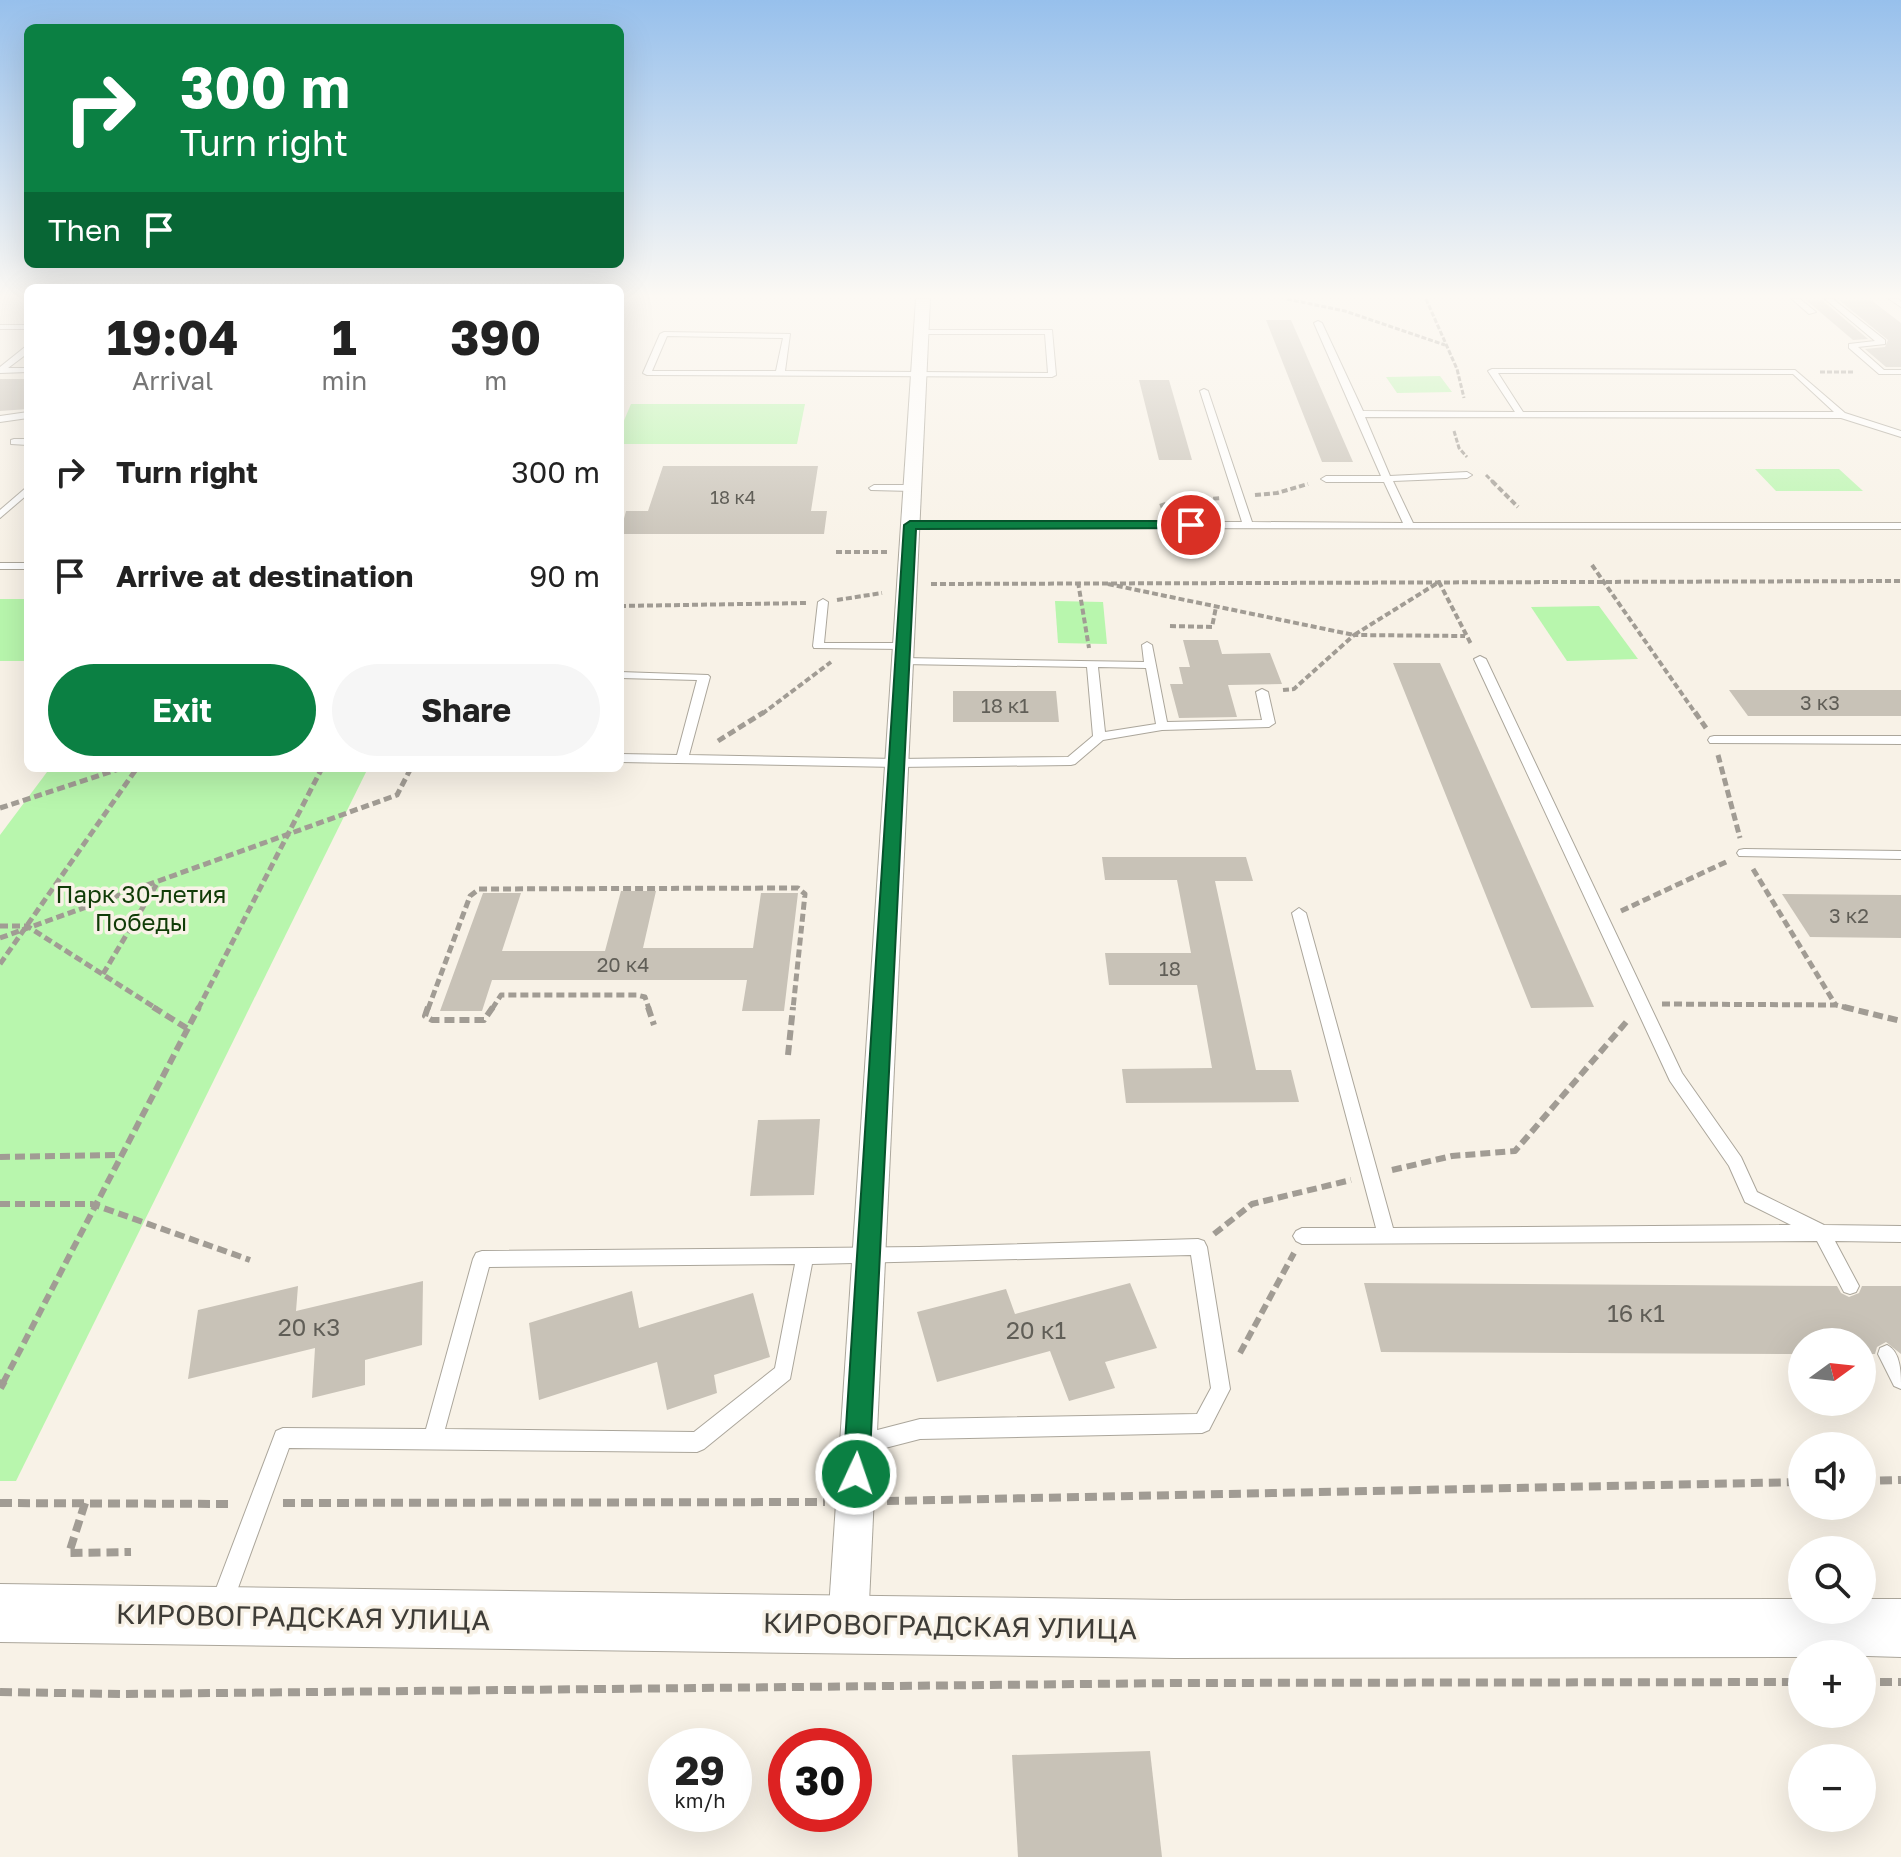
<!DOCTYPE html>
<meta charset="utf-8">
<style>
:root{--surface:#fff;--page:#f6f6f6;--text:#222;--muted:#767676;--accent:#0b8043}
body{margin:0;font-family:"Golos Text",sans-serif;background:var(--page);color:var(--text);height:100vh;display:flex;flex-direction:column;font-size:30px;white-space:nowrap}
*{box-sizing:border-box;margin:0}
p{font-size:26px;color:var(--muted)}
.icon{flex:none;width:44px;height:44px;fill:none;stroke:currentColor;stroke-width:2;stroke-linecap:round;stroke-linejoin:round}
.map{position:relative;flex:1;overflow:hidden}
.details{position:absolute;left:24px;top:284px;width:600px;height:488px;display:flex;flex-direction:column;background:var(--surface);border-radius:12px;box-shadow:0 8px 32px #0002}
.details>*{flex:none}
.guide{position:absolute;left:24px;top:24px;width:600px;height:244px;border-radius:12px;box-shadow:0 8px 32px #0002;background:#0b8043;color:#fff;overflow:hidden}
.needle{width:52px;rotate:75deg}
.tools{position:absolute;left:1788px;top:1328px;display:grid;gap:16px}
.tools a{display:grid;place-items:center;width:88px;height:88px;border-radius:50%;background:var(--surface);box-shadow:0 8px 32px #0002;font-size:40px}
.speed{position:absolute;left:648px;top:1728px;display:flex;gap:16px;font-size:40px;font-weight:700;text-align:center}
.speed>*{display:grid;place-content:center;width:104px;height:104px;border-radius:50%;background:var(--surface);box-shadow:0 8px 32px #0002;line-height:1}
.speed small{font-size:20px;font-weight:400}
.speed .limit{border:12px solid #d22;background:#fff;color:#111}
.pin{position:absolute;display:grid;place-items:center;width:68px;height:68px;color:#fff;margin:-34px;border:4px solid #fff;border-radius:50%;box-shadow:0 2px 8px #0007}
.me{position:absolute;width:88px;margin:-44px;rotate:3deg;stroke-linejoin:round;filter:drop-shadow(0 0 6px #0008)}
.turn{display:flex;align-items:center;gap:28px;height:168px;padding:0 24px;font-size:36px}
.turn .icon{width:104px;height:104px;stroke-width:2.5}
.turn b{display:block;font-size:56px;line-height:68px}
.then{display:flex;align-items:center;height:76px;padding:0 24px;background:#0003;gap:16px;font-size:30px}
.eta{display:flex;justify-content:space-evenly;align-items:center;height:136px;text-align:center}
.eta b{font-size:48px;font-weight:700;line-height:56px}
.button{display:flex;gap:16px;margin-top:auto;padding:16px 24px}
.button a{flex:1;height:92px;border-radius:48px;background:var(--accent);color:#fff;font-size:32px;font-weight:700;line-height:92px;text-align:center}
.button a+a{background:var(--page);color:var(--text)}
ul{padding:0;list-style:none}
li{display:flex;align-items:center;gap:24px;height:104px;padding:0 24px}
li div{flex:1}
li b{display:block;font-size:30px}
li em{font-style:normal}
.map>svg:first-child{display:block}
</style>
<div class="map">
<svg width="1901" height="1857" viewBox="0 0 1901 1857">
<rect width="100%" height="100%" fill="#f8f2e7"/>
<g fill="#b8f6ad">
<path d="M 1440,376 L 1452,392 L 1397,393 L 1386,377 Z"/>
<path d="M 631,404 L 805,404 L 797,444 L 620,444 L 620,430 Z"/>
<path d="M 1755,469 L 1839,469 L 1863,491 L 1776,491 Z"/>
<rect x="0" y="599" width="28" height="62"/>
<path d="M 1055,601 L 1103,602 L 1107,644 L 1058,643 Z"/>
<path d="M 1599,606 L 1638,659 L 1567,661 L 1531,607 Z"/>
<path d="M 50,768 L 368,768 L 16,1481 L 0,1481 L 0,835 Z"/>
</g>
<g fill="#c8c2b7">
<path d="M 1806,300 L 1822,300 L 1868,339 L 1853,340 Z"/>
<path d="M 1839,300 L 1871,300 L 1901,323 L 1901,367 L 1886,367 L 1865,349 L 1885,347 L 1888,340 Z"/>
<path d="M 1266,320 L 1291,320 L 1353,462 L 1322,462 Z"/>
<path d="M 0,379 L 28,379 L 28,409 L 0,411 Z"/>
<path d="M 1139,380 L 1169,380 L 1192,460 L 1159,460 Z"/>
<path d="M 663,466 L 818,466 L 811,511 L 827,511 L 824,534 L 620,534 L 626,511 L 648,511 Z"/>
<path d="M 1183,640 L 1218,640 L 1222,654 L 1270,653 L 1282,684 L 1228,685 L 1237,717 L 1179,718 L 1170,684 L 1183,684 L 1179,667 L 1190,667 Z"/>
<path d="M 1393,663 L 1440,663 L 1594,1007 L 1531,1008 Z"/>
<path d="M 1729,690 L 1901,690 L 1901,716 L 1748,716 Z"/>
<path d="M 953,691 L 1056,691 L 1059,722 L 953,722 Z"/>
<path d="M 1102,857 L 1246,857 L 1253,881 L 1215,881 L 1256,1070 L 1291,1070 L 1299,1102 L 1126,1103 L 1122,1069 L 1212,1068 L 1197,985 L 1109,985 L 1105,953 L 1191,953 L 1177,880 L 1105,880 Z"/>
<path d="M 621,891 L 656,891 L 643,948 L 753,948 L 761,893 L 798,893 L 784,1011 L 742,1011 L 747,980 L 492,980 L 482,1011 L 440,1011 L 483,893 L 521,893 L 502,951 L 605,951 Z"/>
<path d="M 1782,894 L 1901,895 L 1901,938 L 1810,937 Z"/>
<path d="M 820,1119 L 814,1195 L 750,1196 L 758,1120 Z"/>
<path d="M 423,1281 L 422,1345 L 365,1360 L 365,1385 L 312,1398 L 315,1348 L 188,1379 L 198,1310 L 298,1286 L 296,1311 Z"/>
<path d="M 1130,1283 L 1157,1348 L 1105,1362 L 1115,1388 L 1069,1401 L 1050,1351 L 937,1382 L 917,1312 L 1006,1289 L 1015,1314 Z"/>
<path d="M 1364,1283 L 1837,1286 L 1841,1293 L 1849,1297 L 1859,1293 L 1862,1286 L 1901,1286 L 1901,1354 L 1886,1342 L 1877,1347 L 1875,1354 L 1862,1354 L 1862,1342 L 1802,1342 L 1802,1354 L 1381,1352 Z"/>
<path d="M 632,1291 L 639,1328 L 753,1293 L 770,1357 L 714,1375 L 717,1393 L 667,1410 L 657,1362 L 539,1400 L 529,1323 Z"/>
<path d="M 1150,1751 L 1162,1857 L 1018,1857 L 1012,1755 Z"/>
</g>
<g fill="none" stroke-linecap="round" stroke-linejoin="round">
<g stroke="#aba69b" stroke-width="2">
<g id="lane">
<path d="M 1792,299 L 1800,299 L 1816,312 L 1809,314 Z"/>
<path d="M 1825,299 L 1833,299 L 1885,340 L 1885,344 L 1858,347 L 1884,370 L 1901,370 L 1901,374 L 1879,374 L 1849,348 L 1849,344 L 1875,341 Z"/>
<path d="M 1889,299 L 1898,299 L 1901,302 L 1901,307 Z"/>
<path d="M 1318,321 L 1322,323 L 1363,411 L 1515,412 L 1488,371 L 1492,369 L 1795,370 L 1845,413 L 1901,431 L 1901,437 L 1841,418 L 1365,417 L 1390,476 L 1467,472 L 1472,475 L 1467,478 L 1393,481 L 1413,523 L 1901,523 L 1901,529 L 910,528 L 905,525 L 910,522 L 1242,522 L 1200,391 L 1204,389 L 1208,391 L 1252,522 L 1403,523 L 1384,482 L 1326,482 L 1321,479 L 1326,476 L 1381,476 L 1314,323 ZM 1498,373 L 1793,374 L 1834,412 L 1523,412 Z"/>
<rect x="0" y="325" width="28" height="4"/>
<path d="M 921,330 L 1052,330 L 1056,375 L 1052,377 L 647,375 L 643,373 L 660,334 L 664,332 L 790,334 L 785,371 L 1048,373 L 1045,334 L 918,334 L 918,330 ZM 667,336 L 783,338 L 776,371 L 652,371 Z"/>
<path d="M 25,347 L 28,347 L 28,353 L 8,368 L 28,368 L 28,372 L 0,373 L 0,367 Z"/>
<path d="M 28,412 L 28,418 L 0,422 L 0,416 Z"/>
<path d="M 14,439 L 28,439 L 28,445 L 11,444 L 11,440 Z"/>
<path d="M 874,485 L 912,485 L 917,488 L 912,491 L 871,490 L 869,488 Z"/>
<path d="M 28,486 L 28,494 L 0,518 L 0,510 Z"/>
<rect x="0" y="563" width="28" height="6"/>
<path d="M 823,599 L 828,602 L 824,643 L 903,643 L 908,646 L 903,649 L 814,648 L 813,646 L 818,602 Z"/>
<path d="M 1147,642 L 1152,645 L 1167,722 L 1262,720 L 1256,692 L 1262,689 L 1268,692 L 1275,723 L 1269,727 L 1162,730 L 1103,740 L 1075,764 L 1071,765 L 897,767 L 620,762 L 620,754 L 677,755 L 697,680 L 620,678 L 620,672 L 708,675 L 710,677 L 689,755 L 897,759 L 1068,757 L 1093,736 L 1087,667 L 902,664 L 896,661 L 902,658 L 1144,662 L 1142,645 ZM 1098,667 L 1146,668 L 1156,724 L 1105,732 Z"/>
<path d="M 1480,656 L 1486,659 L 1682,1073 L 1741,1157 L 1757,1192 L 1824,1225 L 1901,1226 L 1901,1242 L 1835,1241 L 1859,1286 L 1856,1292 L 1850,1294 L 1844,1292 L 1817,1241 L 1302,1244 L 1296,1241 L 1293,1236 L 1296,1231 L 1302,1228 L 1376,1228 L 1292,913 L 1299,908 L 1306,913 L 1393,1228 L 1791,1225 L 1745,1202 L 1729,1166 L 1670,1081 L 1474,659 Z"/>
<path d="M 1714,736 L 1901,736 L 1901,744 L 1710,743 L 1708,740 L 1710,737 Z"/>
<path d="M 1744,849 L 1901,851 L 1901,859 L 1739,856 L 1737,853 L 1739,850 Z"/>
<path d="M 1198,1239 L 1204,1241 L 1207,1247 L 1230,1389 L 1209,1430 L 1202,1433 L 920,1439 L 858,1455 L 851,1452 L 848,1445 L 851,1438 L 858,1435 L 920,1419 L 1197,1414 L 1211,1388 L 1191,1255 L 812,1264 L 790,1379 L 704,1449 L 697,1452 L 289,1448 L 230,1610 L 222,1613 L 214,1610 L 211,1602 L 276,1431 L 283,1428 L 426,1429 L 473,1259 L 476,1253 L 482,1251 L 919,1247 ZM 795,1264 L 775,1368 L 694,1432 L 445,1429 L 489,1267 Z"/>
<path d="M 1887,1345 C 1901,1352 1901,1373 1901,1389 L 1894,1386 L 1878,1354 L 1880,1348 Z"/>
</g>
</g>
<g stroke="#aba69b" stroke-width="2">
<path id="street" d="M 916,299 L 930,299 L 868,1624 L 862,1638 L 848,1644 L 834,1638 L 828,1624 Z"/>
</g>
<g stroke="#aba69b" stroke-width="2">
<path id="secondary" d="M 0,1584 L 1175,1600 L 1802,1599 L 1802,1610 L 1862,1610 L 1862,1599 L 1901,1599 L 1901,1657 L 1802,1654 L 1802,1657 L 1175,1658 L 0,1642 Z"/>
</g>
<g stroke="#a19c94" stroke-width="3" stroke-dasharray="5 2" stroke-linecap="butt">
<path d="M 1287,299 L 1345,311 L 1445,345"/>
<path d="M 1426,299 L 1457,369 L 1464,398"/>
<path d="M 1820,372 L 1854,372"/>
<path d="M 1454,431 L 1459,448 L 1467,457"/>
<path d="M 1486,475 L 1494,483"/>
</g>
<g stroke="#a19c94" stroke-width="4" stroke-dasharray="6 3" stroke-linecap="butt">
<path d="M 1492,481 L 1518,507"/>
<path d="M 1255,495 L 1277,493 L 1308,484"/>
<path d="M 1160,506 L 1171,502 L 1221,498"/>
<path d="M 836,552 L 887,552"/>
<path d="M 1592,565 L 1696,714"/>
<path d="M 1078,582 L 1089,648"/>
<path d="M 931,584 L 1901,581"/>
<path d="M 1108,584 L 1354,635 L 1439,582 L 1471,644"/>
<path d="M 837,600 L 882,593"/>
<path d="M 620,606 L 807,603"/>
<path d="M 1170,626 L 1212,627 L 1216,607"/>
<path d="M 1283,690 L 1294,689 L 1354,635 L 1465,636"/>
<path d="M 762,714 L 831,662"/>
</g>
<g stroke="#a19c94" stroke-width="5" stroke-dasharray="8 4" stroke-linecap="butt">
<path d="M 1695,712 L 1706,728"/>
<path d="M 718,741 L 764,712"/>
<path d="M 1718,755 L 1740,838"/>
<path d="M 0,808 L 122,768"/>
<path d="M 1753,869 L 1835,1004"/>
<path d="M 1621,911 L 1728,861"/>
<path d="M 0,926 L 27,926 L 157,1009"/>
<path d="M 0,938 L 397,795 L 411,768"/>
<path d="M 0,964 L 137,768"/>
<path d="M 103,974 L 158,882"/>
<path d="M 1662,1004 L 1836,1005 L 1852,1009"/>
<path d="M 198,1009 L 322,768"/>
<path d="M 428,1009 L 470,896 L 479,889 L 798,888 L 805,894 L 793,1009"/>
<path d="M 492,1009 L 501,995 L 637,995 L 645,997 L 649,1009"/>
</g>
<g stroke="#a19c94" stroke-width="6" stroke-dasharray="10 5" stroke-linecap="butt">
<path d="M 153,1007 L 188,1029"/>
<path d="M 428,1007 L 425,1016 L 432,1020 L 484,1020 L 493,1007"/>
<path d="M 648,1007 L 654,1025"/>
<path d="M 1844,1007 L 1901,1021"/>
<path d="M 788,1055 L 793,1007"/>
<path d="M 0,1157 L 118,1155"/>
<path d="M 1392,1170 L 1452,1156 L 1515,1151 L 1628,1020"/>
<path d="M 0,1204 L 92,1204 L 250,1260"/>
<path d="M 1214,1234 L 1252,1204 L 1351,1180"/>
<path d="M 1240,1353 L 1294,1253"/>
<path d="M 3,1383 L 199,1007"/>
</g>
<g stroke="#a19c94" stroke-width="8" stroke-dasharray="12 6" stroke-linecap="butt">
<path d="M 0,1388 L 4,1381"/>
<path d="M 1862,1481 L 1901,1480"/>
<path d="M 887,1501 L 1802,1482"/>
<path d="M 0,1503 L 233,1504"/>
<path d="M 85,1503 L 69,1553 L 131,1552"/>
<path d="M 283,1503 L 825,1502"/>
<path d="M 1862,1682 L 1901,1682"/>
<path d="M 0,1692 L 121,1694 L 1181,1683 L 1802,1682"/>
</g>
<use href="#lane" fill="#fff" fill-rule="evenodd"/>
<use href="#street" fill="#fff" fill-rule="evenodd"/>
<use href="#secondary" fill="#fff" fill-rule="evenodd"/>
</g>
<linearGradient id="sky" x2="0" y2="1"><stop stop-color="#97c0ec"/><stop offset="0.53" stop-color="#fcf9f4"/><stop offset="1" stop-color="#fcf9f4" stop-opacity="0"/></linearGradient>
<rect width="1901" height="559" fill="url(#sky)"/>
<path fill="#0b8043" stroke="#07532c" stroke-width="2" d="M 1191,521 L 1196,522 L 1196,528 L 916,529 L 869,1474 L 865,1483 L 856,1486 L 847,1483 L 843,1474 L 904,525 L 910,521 Z"/>
<g text-anchor="middle" stroke-width="7" stroke-linejoin="round" paint-order="stroke">
<g font-size="18" fill="#605e57">
<text x="733" y="504">18 к4</text>
</g>
<g font-size="20" fill="#605e57">
<text x="1820" y="710">3 к3</text>
<text x="1005" y="713">18 к1</text>
<text x="1849" y="923">3 к2</text>
<text x="623" y="972">20 к4</text>
<text x="1170" y="976">18</text>
</g>
<g font-size="24" fill="#103c07" stroke="#f8f2e7">
<text x="141" y="903">Парк 30-летия<tspan x="141" dy="28">Победы</tspan></text>
</g>
<g font-size="24" fill="#605e57">
<text x="1636" y="1322">16 к1</text>
<text x="309" y="1336">20 к3</text>
<text x="1036" y="1339">20 к1</text>
</g>
<g font-size="28" fill="#3e3c37" stroke="#f8f2e7">
<text transform="translate(303 1617) rotate(1)" y="10">КИРОВОГРАДСКАЯ УЛИЦА</text>
<text transform="translate(950 1626) rotate(1)" y="10">КИРОВОГРАДСКАЯ УЛИЦА</text>
</g>
</g>
</svg>
<div class="tools">
<a><svg class="needle" viewBox="-14 -14 28 28"><path d="M0-13l5 13h-10z" fill="#e53935"/><path d="M0 13l5-13h-10z" fill="#767676"/></svg></a>
<a><svg class="icon" aria-label="sound" viewBox="0 0 24 24"><path d="M4 9h4l5-4v14l-5-4H4zM17 9q2 3 0 6"/></svg></a>
<a><svg class="icon" aria-label="search" viewBox="0 0 24 24"><circle cx="10" cy="10" r="6"/><path d="M15 15l6 6"/></svg></a>
<a>+</a>
<a>−</a>
</div>
<div class="speed"><div>29<small>km/h</small></div><div class="limit">30</div></div>
<div class="pin" style="left:1191px;top:525px;background:#d93025"><svg class="icon" aria-label="arrive" viewBox="0 0 24 24"><path d="M6 21V4h12l-3 4 3 4H6"/></svg></div>
<svg class="me" style="left:856px;top:1474px" viewBox="-20 -20 40 40"><circle r="17" fill="#0b8043" stroke="#fff" stroke-width="3"/><path d="M0-11L8 9 0 5-8 9z" fill="#fff"/></svg>
<div class="guide">
<div class="turn"><svg class="icon" aria-label="right" viewBox="0 0 24 24"><path d="M7 20v-9h11M14 6l5 5-5 5"/></svg><div><b>300 m</b>Turn right</div></div>
<div class="then">Then<svg class="icon" aria-label="arrive" viewBox="0 0 24 24"><path d="M6 21V4h12l-3 4 3 4H6"/></svg></div>
</div>
<section class="details">
<div class="eta">
<div><b>19:04</b><p>Arrival</p></div>
<div><b>1</b><p>min</p></div>
<div><b>390</b><p>m</p></div>
</div>
<ul>
<li><svg class="icon" aria-label="right" viewBox="0 0 24 24"><path d="M7 20v-9h11M14 6l5 5-5 5"/></svg><div><b>Turn right</b></div><em>300 m</em></li>
<li><svg class="icon" aria-label="arrive" viewBox="0 0 24 24"><path d="M6 21V4h12l-3 4 3 4H6"/></svg><div><b>Arrive at destination</b></div><em>90 m</em></li>
</ul>
<div class="button"><a>Exit</a><a>Share</a></div>
</section>
</div>
